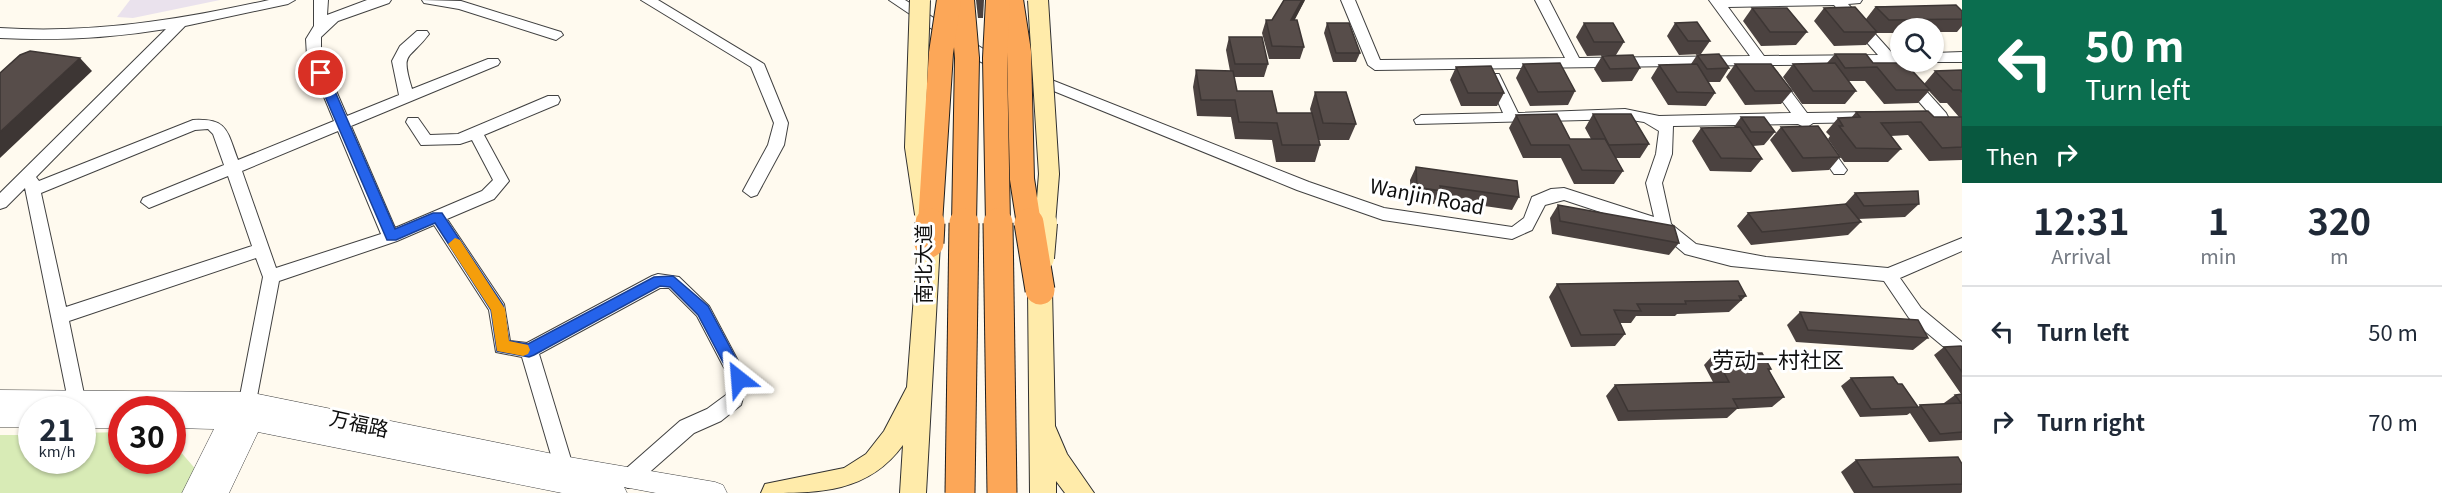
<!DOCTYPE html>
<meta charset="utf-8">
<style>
:root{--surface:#fff;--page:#f2f2f3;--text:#1f2937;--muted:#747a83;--line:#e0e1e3}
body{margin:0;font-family:Georgia,"Noto Sans SC",serif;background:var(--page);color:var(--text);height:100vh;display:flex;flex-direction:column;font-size:22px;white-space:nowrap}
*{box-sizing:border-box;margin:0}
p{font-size:20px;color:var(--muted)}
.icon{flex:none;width:33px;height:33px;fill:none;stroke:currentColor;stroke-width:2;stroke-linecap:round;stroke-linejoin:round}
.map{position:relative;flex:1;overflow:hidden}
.panel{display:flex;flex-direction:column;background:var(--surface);width:480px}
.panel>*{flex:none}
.hud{background:#0b6e4f;color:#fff;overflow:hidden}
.controls{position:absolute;left:1890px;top:18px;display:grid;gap:12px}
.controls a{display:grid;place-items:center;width:54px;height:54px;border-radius:50%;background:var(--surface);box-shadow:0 2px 4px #0004;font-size:30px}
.speed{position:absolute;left:18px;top:396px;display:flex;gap:12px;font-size:30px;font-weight:700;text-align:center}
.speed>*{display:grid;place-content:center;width:78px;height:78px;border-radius:50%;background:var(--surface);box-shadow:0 2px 4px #0004;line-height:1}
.speed small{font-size:15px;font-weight:400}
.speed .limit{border:9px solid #d22;background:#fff;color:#111}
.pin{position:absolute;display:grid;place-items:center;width:51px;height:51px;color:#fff;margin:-26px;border:3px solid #fff;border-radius:50%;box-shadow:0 2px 6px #0007}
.me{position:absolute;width:66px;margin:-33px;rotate:332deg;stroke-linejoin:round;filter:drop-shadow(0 0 4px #0008)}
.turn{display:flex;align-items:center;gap:21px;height:126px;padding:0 24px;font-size:27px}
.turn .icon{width:78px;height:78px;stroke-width:2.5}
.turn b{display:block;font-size:42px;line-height:51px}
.then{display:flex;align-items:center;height:57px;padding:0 24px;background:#0003;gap:12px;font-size:22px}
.eta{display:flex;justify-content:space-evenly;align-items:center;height:102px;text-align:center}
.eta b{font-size:36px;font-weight:700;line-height:42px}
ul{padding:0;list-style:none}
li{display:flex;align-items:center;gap:18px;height:90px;padding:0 24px;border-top:2px solid var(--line)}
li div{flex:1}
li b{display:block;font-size:22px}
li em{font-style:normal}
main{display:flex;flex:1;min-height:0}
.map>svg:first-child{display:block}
</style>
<main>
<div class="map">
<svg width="1962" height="493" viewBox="0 0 1962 493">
<rect width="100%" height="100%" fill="#fffaef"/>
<path fill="#eae2ed" d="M 130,0 L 220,0 L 133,18 L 117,17 Z"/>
<path fill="#d8ebb6" d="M 121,432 L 122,460 L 172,460 L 173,443 L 198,472 L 187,493 L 0,493 L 0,435 L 31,435 L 32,460 L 82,460 L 83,433 Z"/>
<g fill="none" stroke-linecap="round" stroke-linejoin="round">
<g stroke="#414141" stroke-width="2">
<g id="minor">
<path d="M 269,0 L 295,0 L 288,4 L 185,26 L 36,177 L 39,181 L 193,120 C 228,118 227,131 238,160 L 334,121 L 307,56 L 306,39 L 314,26 L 314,0 L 328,0 L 327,15 L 367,0 L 391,0 L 389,3 L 338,21 L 321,37 L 321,56 L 347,116 L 399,95 L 392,61 L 400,46 L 417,31 L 427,31 L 429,34 C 409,61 400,50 412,89 L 488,59 L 498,59 L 500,62 L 498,65 L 351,126 L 395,228 L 482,191 L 493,180 L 472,140 L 460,144 L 421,145 L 406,122 L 408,118 L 418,118 L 430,135 L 458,134 L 548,96 L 558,96 L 560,100 L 558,104 L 484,135 L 509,181 L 494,199 L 447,219 L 504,304 L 510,341 L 527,343 L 652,276 L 658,274 L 679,277 L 709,306 L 745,374 L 748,379 L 741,405 L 721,421 L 694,433 L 635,485 L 628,488 L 621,485 L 618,479 L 621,473 L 680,421 L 707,409 L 726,395 L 730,379 L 697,316 L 669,288 L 660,288 L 539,354 L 573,466 L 570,472 L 563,475 L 556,472 L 522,357 L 496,352 L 489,310 L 434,225 L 397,241 L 279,281 L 255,407 L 248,409 L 241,407 L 239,401 L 263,277 L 256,258 L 69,321 L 85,399 L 83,405 L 76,407 L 69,405 L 25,188 L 6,207 L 0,209 L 0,193 L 166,29 C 111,38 56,41 0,38 L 0,28 C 92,34 179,20 269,0 ZM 208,129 L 213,134 L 224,165 L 143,198 L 141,202 L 149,208 L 228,176 L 252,246 L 66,307 L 41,193 L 195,130 ZM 338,131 L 381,234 L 276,268 L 242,171 Z"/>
<path d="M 422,0 L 461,1 L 561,32 L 563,35 L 556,40 L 459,9 L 424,3 Z"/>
<path d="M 641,0 L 658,0 L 764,64 L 788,123 L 784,145 L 757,195 L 751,197 L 743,191 L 768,145 L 774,123 L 751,67 Z"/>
<path d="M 889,0 L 905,0 L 1009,65 L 1002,70 L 981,62 Z"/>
<path d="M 1341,0 L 1355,0 L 1380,60 L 1565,58 L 1535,0 L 1549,0 L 1579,58 L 1750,56 L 1709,0 L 1862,0 L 1860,3 L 1848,4 L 1893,54 L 1900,54 L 1900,62 L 1906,62 L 1901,63 L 1946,113 L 1948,117 L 1946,121 L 1907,121 L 1905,117 L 1907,113 L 1928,112 L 1886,64 L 1771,65 L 1807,113 L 1874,112 L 1881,117 L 1874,122 L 1813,123 L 1806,128 L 1798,124 L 1673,126 L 1672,154 L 1662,183 L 1671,224 L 1696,244 L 1766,257 L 1888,268 L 1962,238 L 1962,251 L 1900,278 L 1921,308 L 1962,342 L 1962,359 L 1956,357 L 1909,318 L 1884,281 L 1731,266 L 1685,254 L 1658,231 L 1564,200 L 1545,205 L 1532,230 L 1512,239 L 1383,220 L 1297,190 L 1029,81 L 1027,78 L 1034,73 L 1039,75 L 1309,182 L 1384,208 L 1512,227 L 1524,218 L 1532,197 L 1551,189 L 1564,188 L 1654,217 L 1646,183 L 1656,154 L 1659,131 L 1644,122 L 1625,119 L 1416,124 L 1414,120 L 1421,115 L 1503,113 L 1487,77 L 1489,74 L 1499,74 L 1518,113 L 1625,109 L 1659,116 L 1791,113 L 1756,65 L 1375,70 L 1368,65 ZM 1834,5 L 1878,55 L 1764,56 L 1728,7 Z"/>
<path d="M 1962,52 L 1962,62 L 1930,62 L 1934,62 L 1934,53 Z"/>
<path d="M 1822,141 L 1827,142 L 1844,166 L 1847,170 L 1844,174 L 1834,174 L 1817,150 L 1814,146 Z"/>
</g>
</g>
<g stroke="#414141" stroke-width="1">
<path id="tertiary" d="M 0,390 L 248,392 L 563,456 L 715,482 L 723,485 L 727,493 L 656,493 L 624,487 L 627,493 L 562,493 L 258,432 L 229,493 L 182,493 L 214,429 L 172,428 L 172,410 L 122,410 L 122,428 L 82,428 L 82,410 L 36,409 L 38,410 L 32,410 L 32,427 L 0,427 Z"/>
</g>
<g stroke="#303030" stroke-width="2">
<g id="secondary">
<path d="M 929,234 L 937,237 L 940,243 L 926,493 L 900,493 L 903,445 C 868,493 820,493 761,493 L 765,484 L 844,468 L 866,454 L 884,431 L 907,387 L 918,243 L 921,237 Z"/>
<path d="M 1040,281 L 1048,283 L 1052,290 L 1055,426 L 1067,454 L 1094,493 L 1065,493 L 1056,481 L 1056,493 L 1030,493 L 1028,290 L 1032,283 Z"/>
</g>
</g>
<use href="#minor" fill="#fff" fill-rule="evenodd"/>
<use href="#tertiary" fill="#fff" fill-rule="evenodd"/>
<use href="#secondary" fill="#ffebaa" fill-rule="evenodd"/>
<g stroke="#303030" stroke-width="22" stroke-linecap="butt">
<g id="secondary-bridge-far1">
<path d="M 920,0 L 915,147 L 925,214"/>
<path d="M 1038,0 L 1049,174 L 1045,224"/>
</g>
</g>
<g stroke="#303030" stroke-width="26" stroke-linecap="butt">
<path id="secondary-bridge" d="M 1042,258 L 1045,223"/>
</g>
<g stroke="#1f1f1f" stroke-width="26" stroke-linecap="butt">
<g id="trunk-bridge-far1">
<path d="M 962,0 L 967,58 L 964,224"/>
<path d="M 1011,0 L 1019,52 L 1022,179 L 1029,224"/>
<path d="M 930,224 L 941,53 L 949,0"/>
<path d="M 998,224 L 995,58 L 998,0"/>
</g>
</g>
<g stroke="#1f1f1f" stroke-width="31" stroke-linecap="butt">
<g id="trunk-bridge">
<path d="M 998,223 L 1002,493"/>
<path d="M 1029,223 L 1040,290"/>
<path d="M 929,243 L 930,223"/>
<path d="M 960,493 L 964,223"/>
</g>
</g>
<use href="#secondary-bridge-far1" stroke="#ffebaa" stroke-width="20"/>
<use href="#secondary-bridge" stroke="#ffebaa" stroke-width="24"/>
<use href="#trunk-bridge-far1" stroke="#fca758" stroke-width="24"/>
<use href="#trunk-bridge" stroke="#fca758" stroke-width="29"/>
</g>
<g fill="#4b4240">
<path d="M 976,0 L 984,0 L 983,18 L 978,18 Z"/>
<path d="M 1305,0 L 1294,20 L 1304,47 L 1300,59 L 1269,59 L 1262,33 L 1266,20 L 1272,20 Z"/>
<path d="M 1876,6 L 1962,11 L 1962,26 L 1957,32 L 1934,32 L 1934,28 L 1900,28 L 1900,33 L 1877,33 L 1866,45 L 1834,46 L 1814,21 L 1824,8 L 1866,19 Z"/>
<path d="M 1752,8 L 1807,32 L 1796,45 L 1761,46 L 1743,21 Z"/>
<path d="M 1327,23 L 1360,53 L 1356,62 L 1333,62 L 1324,33 Z"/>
<path d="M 1584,23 L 1624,42 L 1616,55 L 1587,56 L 1576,37 Z"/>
<path d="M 1675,23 L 1710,41 L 1701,54 L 1679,55 L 1667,36 Z"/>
<path d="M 1229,37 L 1268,64 L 1264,77 L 1234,77 L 1237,91 L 1277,113 L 1311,113 L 1310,109 L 1315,92 L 1356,124 L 1349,140 L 1319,140 L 1320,145 L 1315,162 L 1276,162 L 1272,140 L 1235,139 L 1231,117 L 1197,116 L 1193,87 L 1196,70 L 1230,71 L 1226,50 Z"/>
<path d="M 1835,54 L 1873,63 L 1924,84 L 1935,71 L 1962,70 L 1962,160 L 1929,161 L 1908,135 L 1891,136 L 1901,149 L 1888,162 L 1844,162 L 1828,139 L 1830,136 L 1826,132 L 1838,118 L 1851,118 L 1856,112 L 1934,117 L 1959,117 L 1947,103 L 1940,103 L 1929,91 L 1918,103 L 1884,104 L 1865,81 L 1848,81 L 1856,91 L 1845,104 L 1802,104 L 1783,77 L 1793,64 L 1827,63 Z"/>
<path d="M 1697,55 L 1729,68 L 1720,82 L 1708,82 L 1715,93 L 1706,106 L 1668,105 L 1651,78 L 1659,65 L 1691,64 Z"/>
<path d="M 1602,56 L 1640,68 L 1632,81 L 1602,82 L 1594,69 Z"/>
<path d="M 1523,64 L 1575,91 L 1568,105 L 1530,106 L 1516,78 Z"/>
<path d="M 1735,64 L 1792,91 L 1781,104 L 1745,105 L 1726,77 Z"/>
<path d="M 1456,67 L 1504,93 L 1497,106 L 1461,106 L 1450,80 Z"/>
<path d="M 1593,114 L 1649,144 L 1640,158 L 1616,158 L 1623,171 L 1614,184 L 1574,184 L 1561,158 L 1523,158 L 1509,128 L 1516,115 L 1570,139 L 1591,139 L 1585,128 Z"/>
<path d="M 1741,117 L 1775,132 L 1764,145 L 1753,146 L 1762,159 L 1751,172 L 1710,171 L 1692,141 L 1701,128 L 1734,127 Z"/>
<path d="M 1781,127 L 1840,157 L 1829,170 L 1792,172 L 1770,140 Z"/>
<path d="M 1416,167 L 1519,197 L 1512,210 L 1436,199 L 1434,204 L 1411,200 L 1410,180 Z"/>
<path d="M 1855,193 L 1919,204 L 1905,217 L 1858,219 L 1861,222 L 1848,235 L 1751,245 L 1737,226 L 1748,213 L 1844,205 Z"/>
<path d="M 1558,205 L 1679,243 L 1669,255 L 1552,234 L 1550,218 Z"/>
<path d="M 1557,284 L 1746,296 L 1729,312 L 1677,314 L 1675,316 L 1636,316 L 1631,323 L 1620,323 L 1625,334 L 1615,346 L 1571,347 L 1549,297 Z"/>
<path d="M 1800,312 L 1928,338 L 1913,350 L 1796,342 L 1787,325 Z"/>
<path d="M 1944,347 L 1962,347 L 1962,440 L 1929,442 L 1910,413 L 1907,415 L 1860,417 L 1841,386 L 1851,378 L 1898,384 L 1918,407 L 1920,405 L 1945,404 L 1944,403 L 1955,395 L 1961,394 L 1934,355 Z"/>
<path d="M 1714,354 L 1771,369 L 1769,371 L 1784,397 L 1772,407 L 1737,409 L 1727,418 L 1618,421 L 1606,396 L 1615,385 L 1713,382 L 1704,365 Z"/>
<path d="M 1856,460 L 1962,464 L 1962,492 L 1961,493 L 1854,493 L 1841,472 Z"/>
</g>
<g fill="#3d3634">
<path d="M 1302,0 L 1305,0 L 1288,33 L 1291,20 Z"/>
<path d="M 80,58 L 92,71 L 0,158 L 0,132 Z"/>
</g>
<g fill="#574d4a" stroke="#3d3634" stroke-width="1.5">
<path d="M 1284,0 L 1302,0 L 1291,20 L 1297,20 L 1304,47 L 1272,46 L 1266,20 L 1272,20 Z"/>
<path d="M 1956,5 L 1962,11 L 1962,19 L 1889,20 L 1876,7 Z"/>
<path d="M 1855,7 L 1877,32 L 1844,32 L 1824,8 Z"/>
<path d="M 1752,8 L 1787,8 L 1807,32 L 1770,32 Z"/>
<path d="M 1697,22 L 1710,41 L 1688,41 L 1675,23 Z"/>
<path d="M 1327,23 L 1349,23 L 1360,53 L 1336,53 Z"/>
<path d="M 1584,23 L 1613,23 L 1624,42 L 1594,42 Z"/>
<path d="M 1229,37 L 1262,37 L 1268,64 L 1235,64 Z"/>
<path d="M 30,51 L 80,58 L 0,132 L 0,73 L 20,55 Z"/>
<path d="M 1719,54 L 1729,68 L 1707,69 L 1697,55 Z"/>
<path d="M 1835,54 L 1866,54 L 1873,63 L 1905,63 L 1930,90 L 1896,90 L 1877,67 L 1845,68 Z"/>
<path d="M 1633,55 L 1640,68 L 1610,69 L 1602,56 Z"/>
<path d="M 1560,63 L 1575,91 L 1538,92 L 1523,64 Z"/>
<path d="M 1835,63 L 1856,91 L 1813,91 L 1793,64 Z"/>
<path d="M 1697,64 L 1715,93 L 1677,92 L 1659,65 Z"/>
<path d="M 1735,64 L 1771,64 L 1792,91 L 1755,91 Z"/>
<path d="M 1491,66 L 1504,93 L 1468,93 L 1456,67 Z"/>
<path d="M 1196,70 L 1233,71 L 1237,91 L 1272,91 L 1277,113 L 1312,113 L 1320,145 L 1282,145 L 1277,123 L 1239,122 L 1235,100 L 1201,100 Z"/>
<path d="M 1962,70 L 1962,92 L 1960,90 L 1953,90 L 1935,71 Z"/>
<path d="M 1315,92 L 1346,92 L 1356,124 L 1323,123 Z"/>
<path d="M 1928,111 L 1934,117 L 1962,117 L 1962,147 L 1942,148 L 1921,122 L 1881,123 L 1901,149 L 1856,148 L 1839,126 L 1843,126 L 1838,118 L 1860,117 L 1856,112 Z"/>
<path d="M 1557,114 L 1570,139 L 1605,139 L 1623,171 L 1582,170 L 1569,145 L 1531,145 L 1516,115 Z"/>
<path d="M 1593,114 L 1631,114 L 1649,144 L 1609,145 Z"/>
<path d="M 1741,117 L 1764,117 L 1775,132 L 1751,132 Z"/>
<path d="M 1818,126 L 1840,157 L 1803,158 L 1781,127 Z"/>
<path d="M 1740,127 L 1762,159 L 1721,158 L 1701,128 Z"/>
<path d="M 1416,167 L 1517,181 L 1519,197 L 1440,186 L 1441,191 L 1417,187 Z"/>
<path d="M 1918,191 L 1919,204 L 1864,206 L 1855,193 Z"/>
<path d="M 1846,204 L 1861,222 L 1762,232 L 1748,213 Z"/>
<path d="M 1558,205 L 1674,226 L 1679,243 L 1560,221 Z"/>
<path d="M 1738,281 L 1746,296 L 1739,296 L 1741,300 L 1685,301 L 1686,304 L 1637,304 L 1641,311 L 1614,310 L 1625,334 L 1581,335 L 1557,284 Z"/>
<path d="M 1800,312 L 1918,320 L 1928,338 L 1808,330 Z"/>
<path d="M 1961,346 L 1962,347 L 1962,372 L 1944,347 Z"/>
<path d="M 1762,353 L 1771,369 L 1768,369 L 1784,397 L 1733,399 L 1738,408 L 1628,411 L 1615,385 L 1729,382 L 1714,354 Z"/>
<path d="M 1893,377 L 1898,384 L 1902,384 L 1918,407 L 1871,409 L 1851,378 Z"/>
<path d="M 1962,394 L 1962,432 L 1940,434 L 1920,405 L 1961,403 L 1955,395 Z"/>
<path d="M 1958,457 L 1962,464 L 1962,484 L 1873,487 L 1856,460 Z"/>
</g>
<path fill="#2563eb" stroke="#184099" stroke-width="1.5" d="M 321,69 L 327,73 L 395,229 L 433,213 L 442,213 L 503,305 L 509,341 L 528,344 L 654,277 L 673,276 L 708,306 L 747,379 L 744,383 L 734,383 L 698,315 L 670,287 L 660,286 L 534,355 L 529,357 L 497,351 L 491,310 L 435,223 L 396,240 L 387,240 L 315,73 Z"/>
<path fill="#f59e0b" d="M 455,238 L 460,240 L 505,309 L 509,341 L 528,345 L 530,350 L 528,354 L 523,356 L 497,351 L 491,310 L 448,244 Z"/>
<g text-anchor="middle" stroke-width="6" stroke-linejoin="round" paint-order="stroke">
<g font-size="20" fill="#0e0e0e" stroke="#fff">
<text transform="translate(1427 197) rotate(11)" y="7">Wanjin Road</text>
<text transform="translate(924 264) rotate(-90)" y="7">南北大道</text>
<text transform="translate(359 424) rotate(12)" y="7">万福路</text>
</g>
<g font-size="22" fill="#0e0e0e" stroke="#fff">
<text x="1778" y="368">劳动一村社区</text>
</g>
</g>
</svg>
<div class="controls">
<a><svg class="icon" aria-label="search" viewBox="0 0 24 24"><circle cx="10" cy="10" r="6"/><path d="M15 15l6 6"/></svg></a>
</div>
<div class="speed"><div>21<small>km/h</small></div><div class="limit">30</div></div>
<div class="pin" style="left:321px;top:73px;background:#d93025"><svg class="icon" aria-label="arrive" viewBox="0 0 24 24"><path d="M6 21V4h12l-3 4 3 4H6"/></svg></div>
<svg class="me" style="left:739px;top:379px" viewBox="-20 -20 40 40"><path d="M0-17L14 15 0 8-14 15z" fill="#2563eb" stroke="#fff" stroke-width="4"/></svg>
</div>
<section class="panel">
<div class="hud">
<div class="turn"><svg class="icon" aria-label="left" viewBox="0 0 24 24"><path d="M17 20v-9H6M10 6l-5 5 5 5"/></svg><div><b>50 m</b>Turn left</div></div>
<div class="then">Then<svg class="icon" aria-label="right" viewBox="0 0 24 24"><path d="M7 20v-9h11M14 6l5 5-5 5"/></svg></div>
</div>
<div class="eta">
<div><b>12:31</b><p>Arrival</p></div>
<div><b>1</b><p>min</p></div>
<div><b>320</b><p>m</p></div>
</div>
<ul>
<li><svg class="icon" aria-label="left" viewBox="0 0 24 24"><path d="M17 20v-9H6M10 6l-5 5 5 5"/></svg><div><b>Turn left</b></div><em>50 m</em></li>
<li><svg class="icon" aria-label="right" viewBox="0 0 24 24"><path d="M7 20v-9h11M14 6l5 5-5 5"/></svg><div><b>Turn right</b></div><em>70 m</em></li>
</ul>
</section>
</main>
